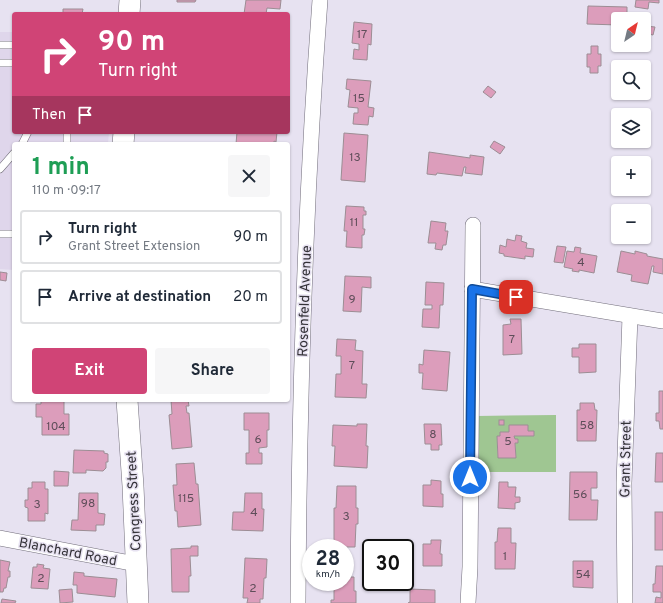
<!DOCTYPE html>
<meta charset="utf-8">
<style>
:root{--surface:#fff;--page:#f6f6f7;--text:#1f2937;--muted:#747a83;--line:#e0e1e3;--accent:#d04476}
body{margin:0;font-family:Overpass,sans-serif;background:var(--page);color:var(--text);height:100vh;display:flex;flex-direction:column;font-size:15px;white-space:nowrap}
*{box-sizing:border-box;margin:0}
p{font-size:13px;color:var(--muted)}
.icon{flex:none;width:22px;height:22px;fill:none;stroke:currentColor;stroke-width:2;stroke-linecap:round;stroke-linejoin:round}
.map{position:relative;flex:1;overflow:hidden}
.details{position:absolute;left:12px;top:142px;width:278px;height:260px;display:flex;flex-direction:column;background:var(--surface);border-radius:4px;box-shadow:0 1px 3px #0004}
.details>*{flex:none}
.banner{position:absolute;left:12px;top:12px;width:278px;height:122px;border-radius:4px;box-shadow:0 1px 3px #0004;background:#d04476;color:#fff;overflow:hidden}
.needle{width:26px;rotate:35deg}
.controls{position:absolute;left:611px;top:12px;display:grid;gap:8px}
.controls a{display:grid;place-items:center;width:40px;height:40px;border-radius:4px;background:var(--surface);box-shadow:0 1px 3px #0004;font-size:20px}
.speed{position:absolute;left:302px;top:539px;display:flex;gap:8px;font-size:20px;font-weight:700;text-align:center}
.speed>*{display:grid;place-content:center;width:52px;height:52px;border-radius:50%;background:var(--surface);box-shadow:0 1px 3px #0004;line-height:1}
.speed small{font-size:10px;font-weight:400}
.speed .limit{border:2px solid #111;border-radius:6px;background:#fff;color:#111}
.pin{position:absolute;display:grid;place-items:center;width:34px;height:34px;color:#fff;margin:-17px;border-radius:8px;box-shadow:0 2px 6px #0006}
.me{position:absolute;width:44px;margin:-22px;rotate:0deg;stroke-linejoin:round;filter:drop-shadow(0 0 3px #0008)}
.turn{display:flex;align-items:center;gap:14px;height:84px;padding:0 20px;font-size:18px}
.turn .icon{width:52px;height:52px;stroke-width:2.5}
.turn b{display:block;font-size:28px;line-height:34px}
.then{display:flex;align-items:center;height:38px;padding:0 20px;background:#0003;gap:8px;font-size:15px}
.round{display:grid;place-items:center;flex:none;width:42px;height:42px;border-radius:4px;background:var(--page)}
.summary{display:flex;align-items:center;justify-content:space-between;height:68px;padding:0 20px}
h1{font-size:24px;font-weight:700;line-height:30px;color:#1e9e55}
.primary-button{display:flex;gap:8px;margin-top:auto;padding:8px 20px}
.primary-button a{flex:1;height:46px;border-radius:4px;background:var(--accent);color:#fff;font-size:16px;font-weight:700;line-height:46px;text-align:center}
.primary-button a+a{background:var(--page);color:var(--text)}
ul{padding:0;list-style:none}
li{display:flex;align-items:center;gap:12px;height:54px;margin:0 8px 6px;padding:0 12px;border:2px solid var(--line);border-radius:4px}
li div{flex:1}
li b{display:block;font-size:15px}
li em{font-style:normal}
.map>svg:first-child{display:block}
</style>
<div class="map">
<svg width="663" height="603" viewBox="0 0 663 603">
<rect width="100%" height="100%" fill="#e7e2f1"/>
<path fill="#dfd6eb" d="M 0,32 L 14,32 L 14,132 L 109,132 L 108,144 L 14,144 L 14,270 L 0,269 Z"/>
<path fill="#9fc692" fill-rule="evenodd" d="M 556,415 L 556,472 L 479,472 L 477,416 ZM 509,425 L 528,425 L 528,431 L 533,431 L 534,435 L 514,436 L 515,439 L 518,443 L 515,443 L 516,457 L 498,458 L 497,437 L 500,436 L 500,432 L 509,432 Z"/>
<g fill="#dc9dbb" stroke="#9c8d94">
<path d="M 177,0 L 196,0 L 195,2 L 177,2 Z"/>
<path d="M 246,0 L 281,0 L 280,9 L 267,8 L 266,14 L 244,14 Z"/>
<path d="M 636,0 L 659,0 L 659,3 L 649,2 L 648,9 L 635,7 Z"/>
<path d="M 588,6 L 627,7 L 627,18 L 618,19 L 618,25 L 587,24 Z"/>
<path d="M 63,9 L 83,9 L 82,14 L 63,14 Z"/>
<path d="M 354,22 L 372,24 L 371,45 L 368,44 L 367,60 L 353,59 L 354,49 L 359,50 L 359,44 L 352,43 Z"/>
<path d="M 645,26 L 655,27 L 653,35 L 644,33 Z"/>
<path d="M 591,46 L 598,46 L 598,54 L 601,54 L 601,66 L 598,66 L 598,73 L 590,73 L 590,67 L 587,67 L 587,54 L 591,54 Z"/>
<path d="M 347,79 L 371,81 L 368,107 L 374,108 L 373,117 L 369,116 L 368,125 L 353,124 L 354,113 L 358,113 L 358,108 L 348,107 L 350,90 L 346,89 Z"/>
<path d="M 488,86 L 496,92 L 491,98 L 483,92 Z"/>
<path d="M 237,132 L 277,132 L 276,142 L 274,141 L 274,144 L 236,144 Z"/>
<path d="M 344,133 L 368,135 L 365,182 L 341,180 Z"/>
<path d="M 494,141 L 505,147 L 500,154 L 490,147 Z"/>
<path d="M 429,152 L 470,158 L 470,155 L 484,157 L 482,175 L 465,173 L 466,167 L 464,167 L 462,176 L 437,173 L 436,175 L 427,174 Z"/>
<path d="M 346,206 L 364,207 L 364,211 L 366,211 L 366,215 L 363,215 L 363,229 L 365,229 L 364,235 L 362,235 L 362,248 L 346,247 L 347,231 L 344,231 Z"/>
<path d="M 431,221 L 446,223 L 445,231 L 448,231 L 446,245 L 443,245 L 442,250 L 435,249 L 436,243 L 428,243 Z"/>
<path d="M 516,235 L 522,236 L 521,241 L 527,243 L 526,248 L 534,249 L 533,257 L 525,256 L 525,259 L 504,256 L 504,254 L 499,253 L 500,245 L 506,247 L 507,239 L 515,241 Z"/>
<path d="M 557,246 L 566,247 L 563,263 L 554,262 Z"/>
<path d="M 575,247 L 581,248 L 580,253 L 597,256 L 594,273 L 579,270 L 579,272 L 572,271 L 573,269 L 564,267 L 567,251 L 574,252 Z"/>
<path d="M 621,251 L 635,254 L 635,251 L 647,254 L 647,256 L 663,259 L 663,274 L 653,272 L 654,266 L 652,266 L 648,284 L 631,281 L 632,275 L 617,272 Z"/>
<path d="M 0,272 L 7,273 L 6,281 L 0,280 Z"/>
<path d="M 345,276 L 371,277 L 371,288 L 362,287 L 361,312 L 343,311 Z"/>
<path d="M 426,282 L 444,283 L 443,305 L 440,305 L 439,328 L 422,327 L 423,309 L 432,309 L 432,305 L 425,305 Z"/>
<path d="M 510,319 L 521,319 L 522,354 L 503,355 L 503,325 L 511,324 Z"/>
<path d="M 337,339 L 356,340 L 355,350 L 363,351 L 362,384 L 367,384 L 366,398 L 335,397 L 336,374 L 341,374 L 341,356 L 336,356 Z"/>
<path d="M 579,344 L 596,344 L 596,372 L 579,373 L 579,357 L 572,357 L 572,348 L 579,348 Z"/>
<path d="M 424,350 L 450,352 L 447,391 L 422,389 L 423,373 L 419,373 L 419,364 L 423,365 Z"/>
<path d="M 659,391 L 663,391 L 663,429 L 660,429 L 659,421 L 656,421 L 656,413 L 659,413 Z"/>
<path d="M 41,400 L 77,400 L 77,401 L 64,401 L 64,414 L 69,414 L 69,435 L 42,435 L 42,417 L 36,417 L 36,404 L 41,404 Z"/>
<path d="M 171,400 L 188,400 L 189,406 L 186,406 L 187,413 L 189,413 L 192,447 L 172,449 L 169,415 L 172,414 Z"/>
<path d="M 580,403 L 594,403 L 595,410 L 597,410 L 596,441 L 577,441 L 577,410 L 580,410 Z"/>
<path d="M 244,413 L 269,413 L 269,430 L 267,430 L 267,447 L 259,448 L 259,453 L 262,453 L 262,464 L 246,464 L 246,453 L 249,453 L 249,430 L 244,430 Z"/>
<rect x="499" y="420" width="5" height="5"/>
<path d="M 357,424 L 367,424 L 366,446 L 368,446 L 367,468 L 334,466 L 335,446 L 332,446 L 333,425 L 357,426 Z"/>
<path d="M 424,424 L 441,424 L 442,445 L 439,445 L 439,450 L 431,450 L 431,444 L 425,444 Z"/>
<path d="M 509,425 L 528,425 L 528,431 L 534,431 L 534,436 L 514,436 L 515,439 L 518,439 L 518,443 L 515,443 L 516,458 L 498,458 L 497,436 L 500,436 L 500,432 L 509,432 Z"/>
<path d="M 74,450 L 104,451 L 104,453 L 108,454 L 108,462 L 106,462 L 106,468 L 103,471 L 86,470 L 86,473 L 73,473 Z"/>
<path d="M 656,453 L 663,453 L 663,482 L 655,482 Z"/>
<path d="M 194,463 L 196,484 L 198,484 L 201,525 L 178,527 L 177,511 L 175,511 L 173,485 L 177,485 L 176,464 Z"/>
<path d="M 54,471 L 69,472 L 68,486 L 54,486 Z"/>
<path d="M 570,472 L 597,472 L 597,488 L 591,488 L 591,500 L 598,500 L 597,520 L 569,520 Z"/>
<path d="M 431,480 L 441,481 L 441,494 L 443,494 L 443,507 L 423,506 L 423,485 L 431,485 Z"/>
<path d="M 32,482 L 45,482 L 45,489 L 48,489 L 48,514 L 45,513 L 45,521 L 28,521 L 28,508 L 25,507 L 25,500 L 28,500 L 28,488 L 32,488 Z"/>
<path d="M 499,482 L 508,482 L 508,487 L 516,487 L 515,497 L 520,497 L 520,502 L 515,503 L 515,509 L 498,508 Z"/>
<path d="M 337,486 L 356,486 L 356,508 L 358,508 L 358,524 L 356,524 L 355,547 L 334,547 L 334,508 L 336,508 Z"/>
<path d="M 79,493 L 98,493 L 98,513 L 105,514 L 104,525 L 96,525 L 96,531 L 71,530 L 72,520 L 78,520 Z"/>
<path d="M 245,493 L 262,493 L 262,509 L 264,509 L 263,531 L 232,530 L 233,512 L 244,512 Z"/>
<rect x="655" y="512" width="8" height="38"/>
<path d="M 498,528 L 511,528 L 511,543 L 516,543 L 515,569 L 495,569 L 495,542 L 497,542 Z"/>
<path d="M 431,540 L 441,540 L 440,554 L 442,554 L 442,566 L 423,566 L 423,544 L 431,544 Z"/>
<path d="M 191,546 L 198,546 L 198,556 L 190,556 L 191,576 L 189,576 L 189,592 L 172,592 L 171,549 L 191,548 Z"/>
<path d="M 245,558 L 267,559 L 266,578 L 264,578 L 263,599 L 260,599 L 260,603 L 247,603 L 248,598 L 243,598 Z"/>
<path d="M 0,560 L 10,562 L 8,571 L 10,571 L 10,577 L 8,577 L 6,588 L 4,588 L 3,592 L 0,592 Z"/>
<path d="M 573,561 L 593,561 L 593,588 L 573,587 Z"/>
<path d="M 37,564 L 44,565 L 43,568 L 50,569 L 48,589 L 31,588 L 33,567 L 37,567 Z"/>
<path d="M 656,566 L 663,566 L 663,603 L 655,603 L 656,597 L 661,598 L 661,592 L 653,592 L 653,584 L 655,584 Z"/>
<path d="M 74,572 L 84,573 L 84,576 L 117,579 L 115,597 L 77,593 L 77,585 L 73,585 Z"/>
<path d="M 345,577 L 354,577 L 354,591 L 356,591 L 356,603 L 331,603 L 331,600 L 334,600 L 334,582 L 345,582 Z"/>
<path d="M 72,589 L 73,602 L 60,603 L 59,590 Z"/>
<path d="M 410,589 L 435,590 L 435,603 L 408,603 L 410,602 Z"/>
<path d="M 2,599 L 16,601 L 15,603 L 1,603 Z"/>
</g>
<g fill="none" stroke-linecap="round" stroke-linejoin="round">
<g stroke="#716d7a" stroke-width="8">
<g id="lane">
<path d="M 0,45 L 14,45"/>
<path d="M 0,63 L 14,63"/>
<path d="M 22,144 L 28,132"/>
<path d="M 67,144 L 67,132"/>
<path d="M 0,169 L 14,153"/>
<path d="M 0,234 L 14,234"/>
</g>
</g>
<g stroke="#716d7a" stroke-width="16">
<g id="street">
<path d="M 472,289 L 663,321"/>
<path d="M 0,538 L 136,564"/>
<path d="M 298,603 C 299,402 305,201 320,0"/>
<path d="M 468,603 L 470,567 L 473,225"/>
<path d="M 625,603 L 624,483 L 630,316"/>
</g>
</g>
<g stroke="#716d7a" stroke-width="22">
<g id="secondary">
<path d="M 129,14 L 130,0"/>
<path d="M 123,144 L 124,132"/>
<path d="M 127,400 L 133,486 L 138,603"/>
</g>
</g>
<use href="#lane" stroke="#fff" stroke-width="7"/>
<use href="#street" stroke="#fff" stroke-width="15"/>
<use href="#secondary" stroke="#fff" stroke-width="21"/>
</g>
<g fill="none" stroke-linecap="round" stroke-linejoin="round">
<g stroke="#114b97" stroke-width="10">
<path id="route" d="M 470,477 L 472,289 L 516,297"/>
</g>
<use href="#route" stroke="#1a73e8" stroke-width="7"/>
</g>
<g text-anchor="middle" stroke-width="3" stroke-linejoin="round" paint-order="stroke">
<g font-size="12" fill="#5f4e5a">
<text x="362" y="38">17</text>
<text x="359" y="102">15</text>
<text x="355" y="161">13</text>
<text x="354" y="226">11</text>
<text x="581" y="266">4</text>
<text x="352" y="303">9</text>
<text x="512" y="343">7</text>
<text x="352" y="369">7</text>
<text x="587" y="429">58</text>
<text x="56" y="430">104</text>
<text x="433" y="438">8</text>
<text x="258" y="443">6</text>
<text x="508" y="445">5</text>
<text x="580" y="498">56</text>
<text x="186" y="502">115</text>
<text x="88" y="507">98</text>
<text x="37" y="508">3</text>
<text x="254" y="516">4</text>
<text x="346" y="520">3</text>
<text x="505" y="560">1</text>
<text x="583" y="578">54</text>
<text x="41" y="582">2</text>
<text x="253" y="592">2</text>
</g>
<g font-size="14" fill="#353339" stroke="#e7e2f1">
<text transform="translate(304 301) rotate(-88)" y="5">Rosenfeld Avenue</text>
<text transform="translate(625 459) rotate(-89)" y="5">Grant Street</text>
<text transform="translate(133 501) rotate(-93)" y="5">Congress Street</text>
<text transform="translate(68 551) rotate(11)" y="5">Blanchard Road</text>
</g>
</g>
</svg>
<div class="controls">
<a><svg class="needle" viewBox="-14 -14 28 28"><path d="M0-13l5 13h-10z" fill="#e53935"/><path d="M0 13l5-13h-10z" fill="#747a83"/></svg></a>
<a><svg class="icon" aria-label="search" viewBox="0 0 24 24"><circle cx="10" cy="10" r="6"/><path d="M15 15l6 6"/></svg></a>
<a><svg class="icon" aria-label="layers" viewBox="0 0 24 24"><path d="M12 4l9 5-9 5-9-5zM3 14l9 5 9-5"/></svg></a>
<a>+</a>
<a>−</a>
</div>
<div class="speed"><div>28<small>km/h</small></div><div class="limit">30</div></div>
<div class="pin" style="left:516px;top:297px;background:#d93025"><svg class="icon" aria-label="arrive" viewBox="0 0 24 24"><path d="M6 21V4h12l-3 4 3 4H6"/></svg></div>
<svg class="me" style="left:470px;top:477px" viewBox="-20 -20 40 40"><circle r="17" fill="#1a73e8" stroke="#fff" stroke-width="3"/><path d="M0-11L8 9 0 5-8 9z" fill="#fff"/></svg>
<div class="banner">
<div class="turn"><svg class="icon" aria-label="right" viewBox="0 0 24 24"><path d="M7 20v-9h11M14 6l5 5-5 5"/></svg><div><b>90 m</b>Turn right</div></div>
<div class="then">Then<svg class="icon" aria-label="arrive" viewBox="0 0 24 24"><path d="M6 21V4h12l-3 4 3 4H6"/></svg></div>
</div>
<section class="details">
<div class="summary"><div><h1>1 min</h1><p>110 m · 09:17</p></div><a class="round"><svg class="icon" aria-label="close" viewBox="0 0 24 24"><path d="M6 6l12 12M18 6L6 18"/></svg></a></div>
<ul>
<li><svg class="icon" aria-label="right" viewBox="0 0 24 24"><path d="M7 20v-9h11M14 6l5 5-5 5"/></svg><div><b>Turn right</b><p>Grant Street Extension</p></div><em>90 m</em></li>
<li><svg class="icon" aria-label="arrive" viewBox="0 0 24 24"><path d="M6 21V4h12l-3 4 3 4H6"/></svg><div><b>Arrive at destination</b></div><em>20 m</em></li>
</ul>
<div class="primary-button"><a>Exit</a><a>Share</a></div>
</section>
</div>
